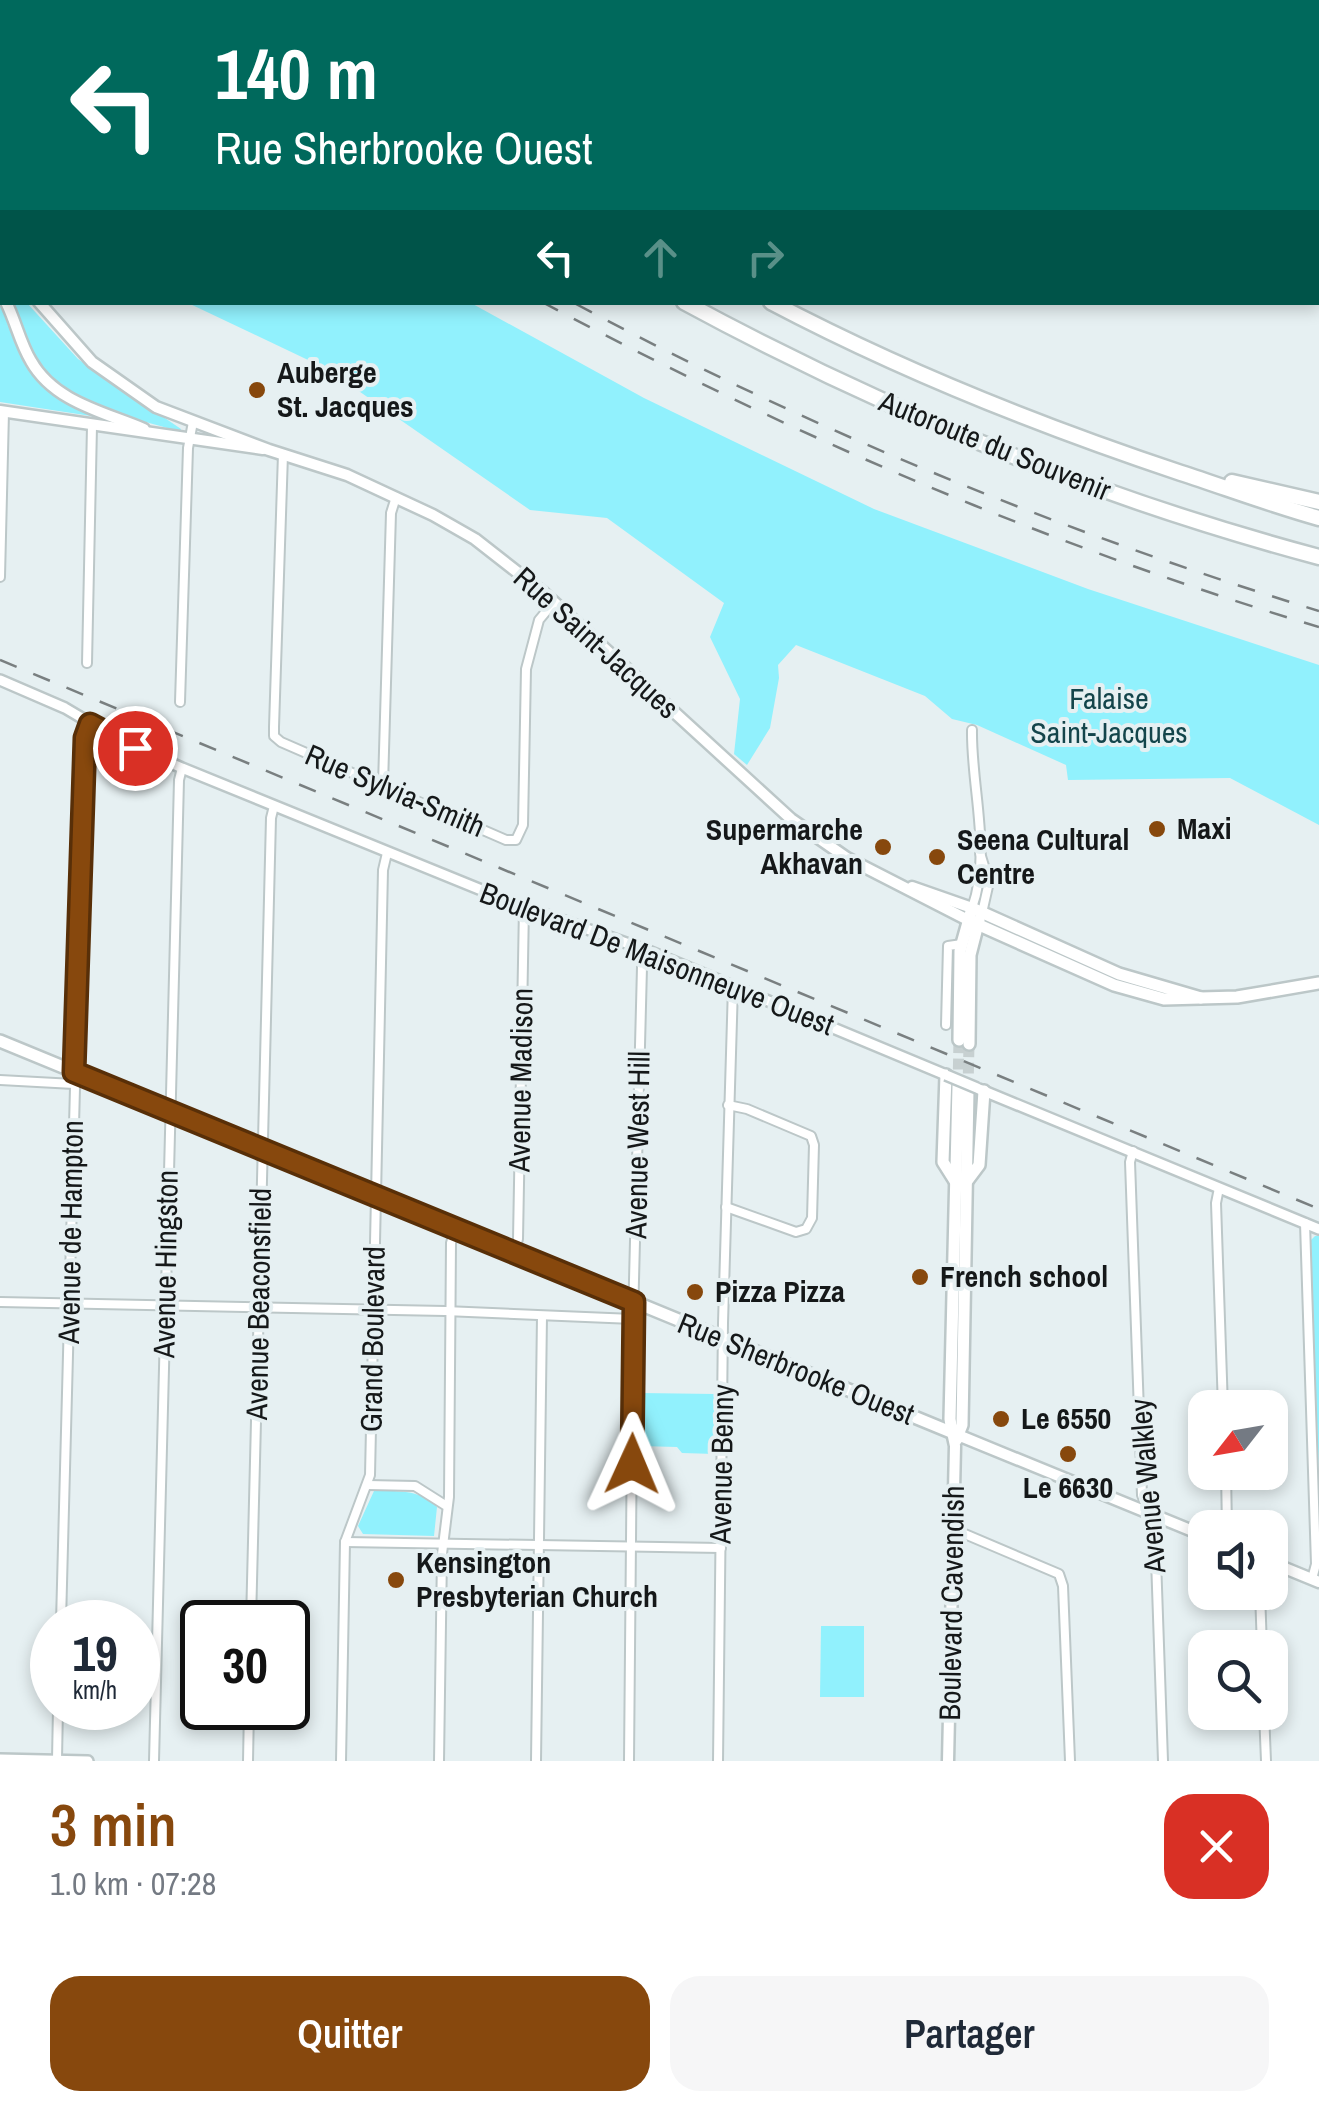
<!DOCTYPE html>
<html lang="fr">
<meta charset="utf-8">
<style>
:root{--surface:#fff;--page:#f6f6f7;--text:#1f2937;--muted:#747a83;--accent:#87480d}
body{margin:0;font-family:"Archivo Narrow",sans-serif;background:var(--page);color:var(--text);height:100vh;display:flex;flex-direction:column;font-size:38px;white-space:nowrap}
*{box-sizing:border-box;margin:0}
p{font-size:32px;color:var(--muted)}
.icon{flex:none;width:55px;height:55px;fill:none;stroke:currentColor;stroke-width:2;stroke-linecap:round;stroke-linejoin:round}
.map{position:relative;height:1761px;overflow:hidden}
.drawer{display:flex;flex-direction:column;background:var(--surface);flex:1}
.drawer>*{flex:none}
.hud{position:absolute;left:0px;top:0px;width:1320px;height:305px;box-shadow:0 5px 15px #0003;background:#00695c;color:#fff;overflow:hidden}
.needle{width:65px;rotate:239deg}
.controls{position:absolute;left:1188px;top:1390px;display:grid;gap:20px}
.controls a{display:grid;place-items:center;width:100px;height:100px;border-radius:20px;background:var(--surface);box-shadow:0 5px 15px #0003;font-size:50px}
.speed{position:absolute;left:30px;top:1600px;display:flex;gap:20px;font-size:50px;font-weight:700;text-align:center}
.speed>*{display:grid;place-content:center;width:130px;height:130px;border-radius:50%;background:var(--surface);box-shadow:0 5px 15px #0003;line-height:1}
.speed small{font-size:25px;font-weight:400}
.speed .limit{border:5px solid #111;border-radius:15px;background:#fff;color:#111}
.pin{position:absolute;display:grid;place-items:center;width:85px;height:85px;color:#fff;margin:-42px;border:5px solid #fff;border-radius:50%;box-shadow:0 2px 10px #0007}
.me{position:absolute;width:110px;margin:-55px;rotate:1deg;stroke-linejoin:round;filter:drop-shadow(0 0 8px #0008)}
.turn{display:flex;align-items:center;gap:35px;height:210px;padding:0 50px;font-size:45px}
.turn .icon{width:130px;height:130px;stroke-width:2.5}
.turn b{display:block;font-size:70px;line-height:85px}
.lanes{display:flex;align-items:center;height:95px;padding:0 50px;background:#0003;justify-content:center;gap:50px;direction:ltr}
.lanes .off{opacity:.35}
.round{display:grid;place-items:center;flex:none;width:105px;height:105px;border-radius:30px;background:var(--page)}
.headline{display:flex;align-items:center;justify-content:space-between;height:170px;padding:0 50px}
h1{font-size:60px;font-weight:600;line-height:75px;color:var(--accent)}
.button{display:flex;gap:20px;margin-top:auto;padding:20px 50px}
.button a{flex:1;height:115px;border-radius:30px;background:var(--accent);color:#fff;font-size:40px;font-weight:600;line-height:115px;text-align:center}
.button a+a{background:var(--page);color:var(--text)}
.map>svg:first-child{display:block}
</style>
<div class="map">
<svg width="1319" height="1761" viewBox="0 0 1319 1761">
<rect width="100%" height="100%" fill="#e6f0f2"/>
<g fill="#91f1fd">
<path d="M 0,303 C 9,322 14,344 24,362 C 46,403 91,413 132,427 L 99,422 L 91,416 L 0,402 Z"/>
<path d="M 11,303 L 27,303 L 78,359 L 181,429 L 180,432 C 135,417 70,408 40,367 C 26,348 22,324 11,303 Z"/>
<path d="M 188,303 L 471,303 L 644,398 L 874,509 L 1088,589 L 1319,665 L 1319,825 L 1230,778 L 1068,780 L 1066,765 L 977,725 L 952,719 L 925,696 L 796,645 L 778,665 L 779,678 L 770,728 L 747,765 L 734,754 L 740,699 L 710,637 L 724,603 L 607,518 L 530,510 L 327,369 Z"/>
<path d="M 1315,1236 L 1319,1236 L 1319,1473 L 1310,1241 Z"/>
<path d="M 640,1393 L 716,1394 L 715,1454 L 682,1453 L 677,1447 L 639,1446 Z"/>
<path d="M 374,1491 C 398,1491 420,1489 437,1507 L 434,1536 L 363,1534 L 358,1526 Z"/>
<path d="M 821,1626 L 864,1626 L 864,1697 L 820,1697 Z"/>
</g>
<g fill="none" stroke-linecap="round" stroke-linejoin="round">
<g stroke="#c7d0d1" stroke-width="11" stroke-dasharray="11 5.5" stroke-linecap="butt">
<path d="M 958,1086 L 959,1040"/>
<path d="M 968,1090 L 969,1044"/>
</g>
<g stroke="#bcc7c8" stroke-width="12">
<g id="minor">
<path d="M 283,454 L 274,727 L 274,736 L 281,742 L 506,840 L 516,840 L 523,825 L 526,669 L 539,620 L 554,602"/>
<path d="M 0,577 L 4,412"/>
<path d="M 87,663 L 92,426"/>
<path d="M 180,702 L 188,448 L 193,422"/>
<path d="M 383,785 L 391,513 L 396,497"/>
<path d="M 980,853 L 989,882 L 982,913"/>
<path d="M 972,908 C 992,853 971,787 972,730"/>
<path d="M 946,1025 L 948,946 L 962,944"/>
<path d="M 0,1080 L 74,1084"/>
<path d="M 1133,1151 L 1130,1162 L 1142,1495 L 1155,1530 L 1163,1761"/>
<path d="M 1219,1188 L 1216,1203 L 1223,1408"/>
<path d="M 726,1207 L 796,1232 L 806,1229 L 812,1218 L 814,1145 L 811,1136 L 747,1109 L 728,1105"/>
<path d="M 1305,1223 L 1316,1564 L 1312,1579"/>
<path d="M 514,1253 L 518,1239 L 524,907"/>
<path d="M 0,1302 L 445,1311 L 633,1319"/>
<path d="M 1226,1472 L 1227,1528"/>
<path d="M 368,1485 L 415,1486 L 445,1505"/>
<path d="M 953,1529 L 1059,1574 L 1063,1586 L 1070,1761"/>
<path d="M 345,1542 L 721,1548"/>
<path d="M 1260,1592 L 1262,1648"/>
<path d="M 61,1622 L 84,744 L 90,724"/>
<path d="M 251,1622 L 271,818 L 274,806"/>
<path d="M 1264,1712 L 1266,1761"/>
<path d="M 57,1759 L 58,1708"/>
<path d="M 154,1761 L 179,780 L 182,768"/>
<path d="M 248,1761 L 249,1708"/>
<path d="M 341,1761 L 345,1542 L 370,1475 L 383,870 L 387,853"/>
<path d="M 439,1761 L 442,1554 L 449,1497 L 451,1243 L 455,1229"/>
<path d="M 536,1761 L 542,1316"/>
<path d="M 629,1761 L 633,1319 L 642,967 L 646,950"/>
<path d="M 718,1761 L 723,1323 L 733,986"/>
</g>
</g>
<g stroke="#bcc7c8" stroke-width="14">
<g id="tertiary">
<path d="M 0,680 L 65,708 L 119,740 L 182,768 L 511,902 L 646,950 L 946,1075"/>
<path d="M 979,1089 L 1319,1229"/>
<path d="M 0,1759 L 88,1761"/>
</g>
</g>
<g stroke="#bcc7c8" stroke-width="15">
<g id="secondary">
<path d="M 850,0 L 856,2"/>
<path d="M 1304,0 L 1309,2"/>
<path d="M 1318,7 L 1319,8"/>
<path d="M 1318,171 L 1319,172"/>
<path d="M 1318,182 L 1319,182"/>
<path d="M 0,271 L 2,273"/>
<path d="M 0,293 L 2,296"/>
<path d="M 6,302 C 16,322 20,343 31,361 C 54,402 104,412 144,429"/>
<path d="M 39,302 L 92,362 L 156,407 L 269,450 L 347,475 L 433,515 L 475,539 L 544,593 L 791,819 L 847,858 L 968,920"/>
<path d="M 0,411 L 263,449"/>
<path d="M 912,887 L 972,908"/>
<path d="M 957,1440 L 958,1435 L 1205,1536"/>
<path d="M 1270,1562 L 1319,1582"/>
<path d="M 948,1761 L 955,1446 L 952,1432"/>
</g>
</g>
<g stroke="#bcc7c8" stroke-width="16">
<g id="primary">
<path d="M 968,920 L 1114,985 L 1164,999 L 1237,997 L 1319,983"/>
<path d="M 959,1040 L 960,951 L 972,908 L 1119,974 L 1201,998"/>
<path d="M 0,1041 L 958,1435 L 962,1425 L 968,1090"/>
<path d="M 969,1044 L 970,955 L 979,920"/>
<path d="M 946,1075 L 943,1162 L 955,1181"/>
<path d="M 967,1181 L 979,1165 L 984,1091"/>
<path d="M 952,1432 L 950,1419 L 958,1086"/>
</g>
</g>
<g stroke="#bcc7c8" stroke-width="19">
<g id="motorway">
<path d="M 121,0 L 126,2"/>
<path d="M 242,0 L 246,2"/>
<path d="M 684,302 C 885,411 1098,498 1319,557"/>
<path d="M 771,302 C 902,371 1040,426 1181,473 C 1227,488 1272,505 1319,518"/>
<path d="M 1232,482 L 1319,502"/>
</g>
</g>
<use href="#minor" stroke="#fff" stroke-width="8"/>
<use href="#tertiary" stroke="#fff" stroke-width="9"/>
<use href="#secondary" stroke="#fff" stroke-width="10"/>
<use href="#primary" stroke="#fff" stroke-width="11"/>
<use href="#motorway" stroke="#fff" stroke-width="14"/>
<g stroke="#797f80" stroke-width="2.5" stroke-dasharray="18 18" stroke-linecap="butt">
<path d="M 0,0 L 4,2"/>
<path d="M 30,0 L 34,2"/>
<path d="M 542,302 C 791,435 1049,546 1319,627"/>
<path d="M 576,304 C 813,431 1062,532 1319,611"/>
<path d="M 0,660 L 1319,1209"/>
</g>
<g stroke="#bcc7c8" stroke-width="14" stroke-linecap="butt">
<path id="tertiary-bridge" d="M 946,1075 L 977,1088"/>
</g>
<use href="#tertiary-bridge" stroke="#fff" stroke-width="9"/>
</g>
<g fill="none" stroke-linecap="round" stroke-linejoin="round">
<g stroke="#582f08" stroke-width="25">
<path id="route" d="M 135,748 L 90,724 L 85,738 L 74,1072 L 634,1302 L 632,1464"/>
</g>
<use href="#route" stroke="#87480d" stroke-width="18"/>
</g>
<g fill="#87480d" stroke="#e6f0f2" stroke-width="4">
<circle cx="257" cy="390" r="10"/>
<circle cx="1157" cy="829" r="10"/>
<circle cx="883" cy="847" r="10"/>
<circle cx="937" cy="857" r="10"/>
<circle cx="920" cy="1277" r="10"/>
<circle cx="695" cy="1292" r="10"/>
<circle cx="1001" cy="1419" r="10"/>
<circle cx="1068" cy="1454" r="10"/>
<circle cx="396" cy="1580" r="10"/>
</g>
<g text-anchor="middle" stroke-width="8" stroke-linejoin="round" paint-order="stroke">
<g font-size="30" font-weight="bold" fill="#151819" stroke="#e6f0f2" text-anchor="start">
<text x="277" y="383">Auberge<tspan x="277" dy="34">St. Jacques</tspan></text>
<text x="1177" y="839">Maxi</text>
<text x="863" y="840" text-anchor="end">Supermarche<tspan x="863" dy="34">Akhavan</tspan></text>
<text x="957" y="850">Seena Cultural<tspan x="957" dy="34">Centre</tspan></text>
<text x="940" y="1287">French school</text>
<text x="715" y="1302">Pizza Pizza</text>
<text x="1021" y="1429">Le 6550</text>
<text x="1068" y="1498" text-anchor="middle">Le 6630</text>
<text x="416" y="1573">Kensington<tspan x="416" dy="34">Presbyterian Church</tspan></text>
</g>
<g font-size="30" fill="#151819" stroke="#e6f0f2">
<text transform="translate(995 446) rotate(22)" y="10">Autoroute du Souvenir</text>
<text transform="translate(596 643) rotate(42)" y="10">Rue Saint-Jacques</text>
<text transform="translate(395 791) rotate(23)" y="10">Rue Sylvia-Smith</text>
<text transform="translate(657 959) rotate(21)" y="10">Boulevard De Maisonneuve Ouest</text>
<text transform="translate(521 1080) rotate(-89)" y="10">Avenue Madison</text>
<text transform="translate(638 1145) rotate(-89)" y="10">Avenue West Hill</text>
<text transform="translate(71 1232) rotate(-89)" y="10">Avenue de Hampton</text>
<text transform="translate(166 1264) rotate(-89)" y="10">Avenue Hingston</text>
<text transform="translate(259 1304) rotate(-89)" y="10">Avenue Beaconsfield</text>
<text transform="translate(373 1339) rotate(-89)" y="10">Grand Boulevard</text>
<text transform="translate(796 1369) rotate(22)" y="10">Rue Sherbrooke Ouest</text>
<text transform="translate(722 1464) rotate(-89)" y="10">Avenue Benny</text>
<text transform="translate(1148 1486) rotate(-95)" y="10">Avenue Walkley</text>
<text transform="translate(952 1603) rotate(-89)" y="10">Boulevard Cavendish</text>
</g>
<g font-size="30" fill="#14454b" stroke="#e6f0f2">
<text x="1109" y="709">Falaise<tspan x="1109" dy="34">Saint-Jacques</tspan></text>
</g>
</g>
</svg>
<div class="controls">
<a><svg class="needle" viewBox="-14 -14 28 28"><path d="M0-13l5 13h-10z" fill="#e53935"/><path d="M0 13l5-13h-10z" fill="#747a83"/></svg></a>
<a><svg class="icon" aria-label="sound" viewBox="0 0 24 24"><path d="M4 9h4l5-4v14l-5-4H4zM17 9q2 3 0 6"/></svg></a>
<a><svg class="icon" aria-label="search" viewBox="0 0 24 24"><circle cx="10" cy="10" r="6"/><path d="M15 15l6 6"/></svg></a>
</div>
<div class="speed"><div>19<small>km/h</small></div><div class="limit">30</div></div>
<div class="pin" style="left:135px;top:748px;background:#d93025"><svg class="icon" aria-label="arrive" viewBox="0 0 24 24"><path d="M6 21V4h12l-3 4 3 4H6"/></svg></div>
<svg class="me" style="left:632px;top:1464px" viewBox="-20 -20 40 40"><path d="M0-17L14 15 0 8-14 15z" fill="#87480d" stroke="#fff" stroke-width="4"/></svg>
<div class="hud">
<div class="turn"><svg class="icon" aria-label="left" viewBox="0 0 24 24"><path d="M17 20v-9H6M10 6l-5 5 5 5"/></svg><div><b>140 m</b>Rue Sherbrooke Ouest</div></div>
<div class="lanes"><svg class="icon" aria-label="left" viewBox="0 0 24 24"><path d="M17 20v-9H6M10 6l-5 5 5 5"/></svg><svg class="icon off" aria-label="ahead" viewBox="0 0 24 24"><path d="M12 20V5M6 11l6-6 6 6"/></svg><svg class="icon off" aria-label="right" viewBox="0 0 24 24"><path d="M7 20v-9h11M14 6l5 5-5 5"/></svg></div>
</div>
</div>
<section class="drawer">
<div class="headline"><div><h1>3 min</h1><p>1.0 km · 07:28</p></div><a class="round" style="background:#d93025;color:#fff"><svg class="icon" aria-label="close" viewBox="0 0 24 24"><path d="M6 6l12 12M18 6L6 18"/></svg></a></div>
<div class="button"><a>Quitter</a><a>Partager</a></div>
</section>
